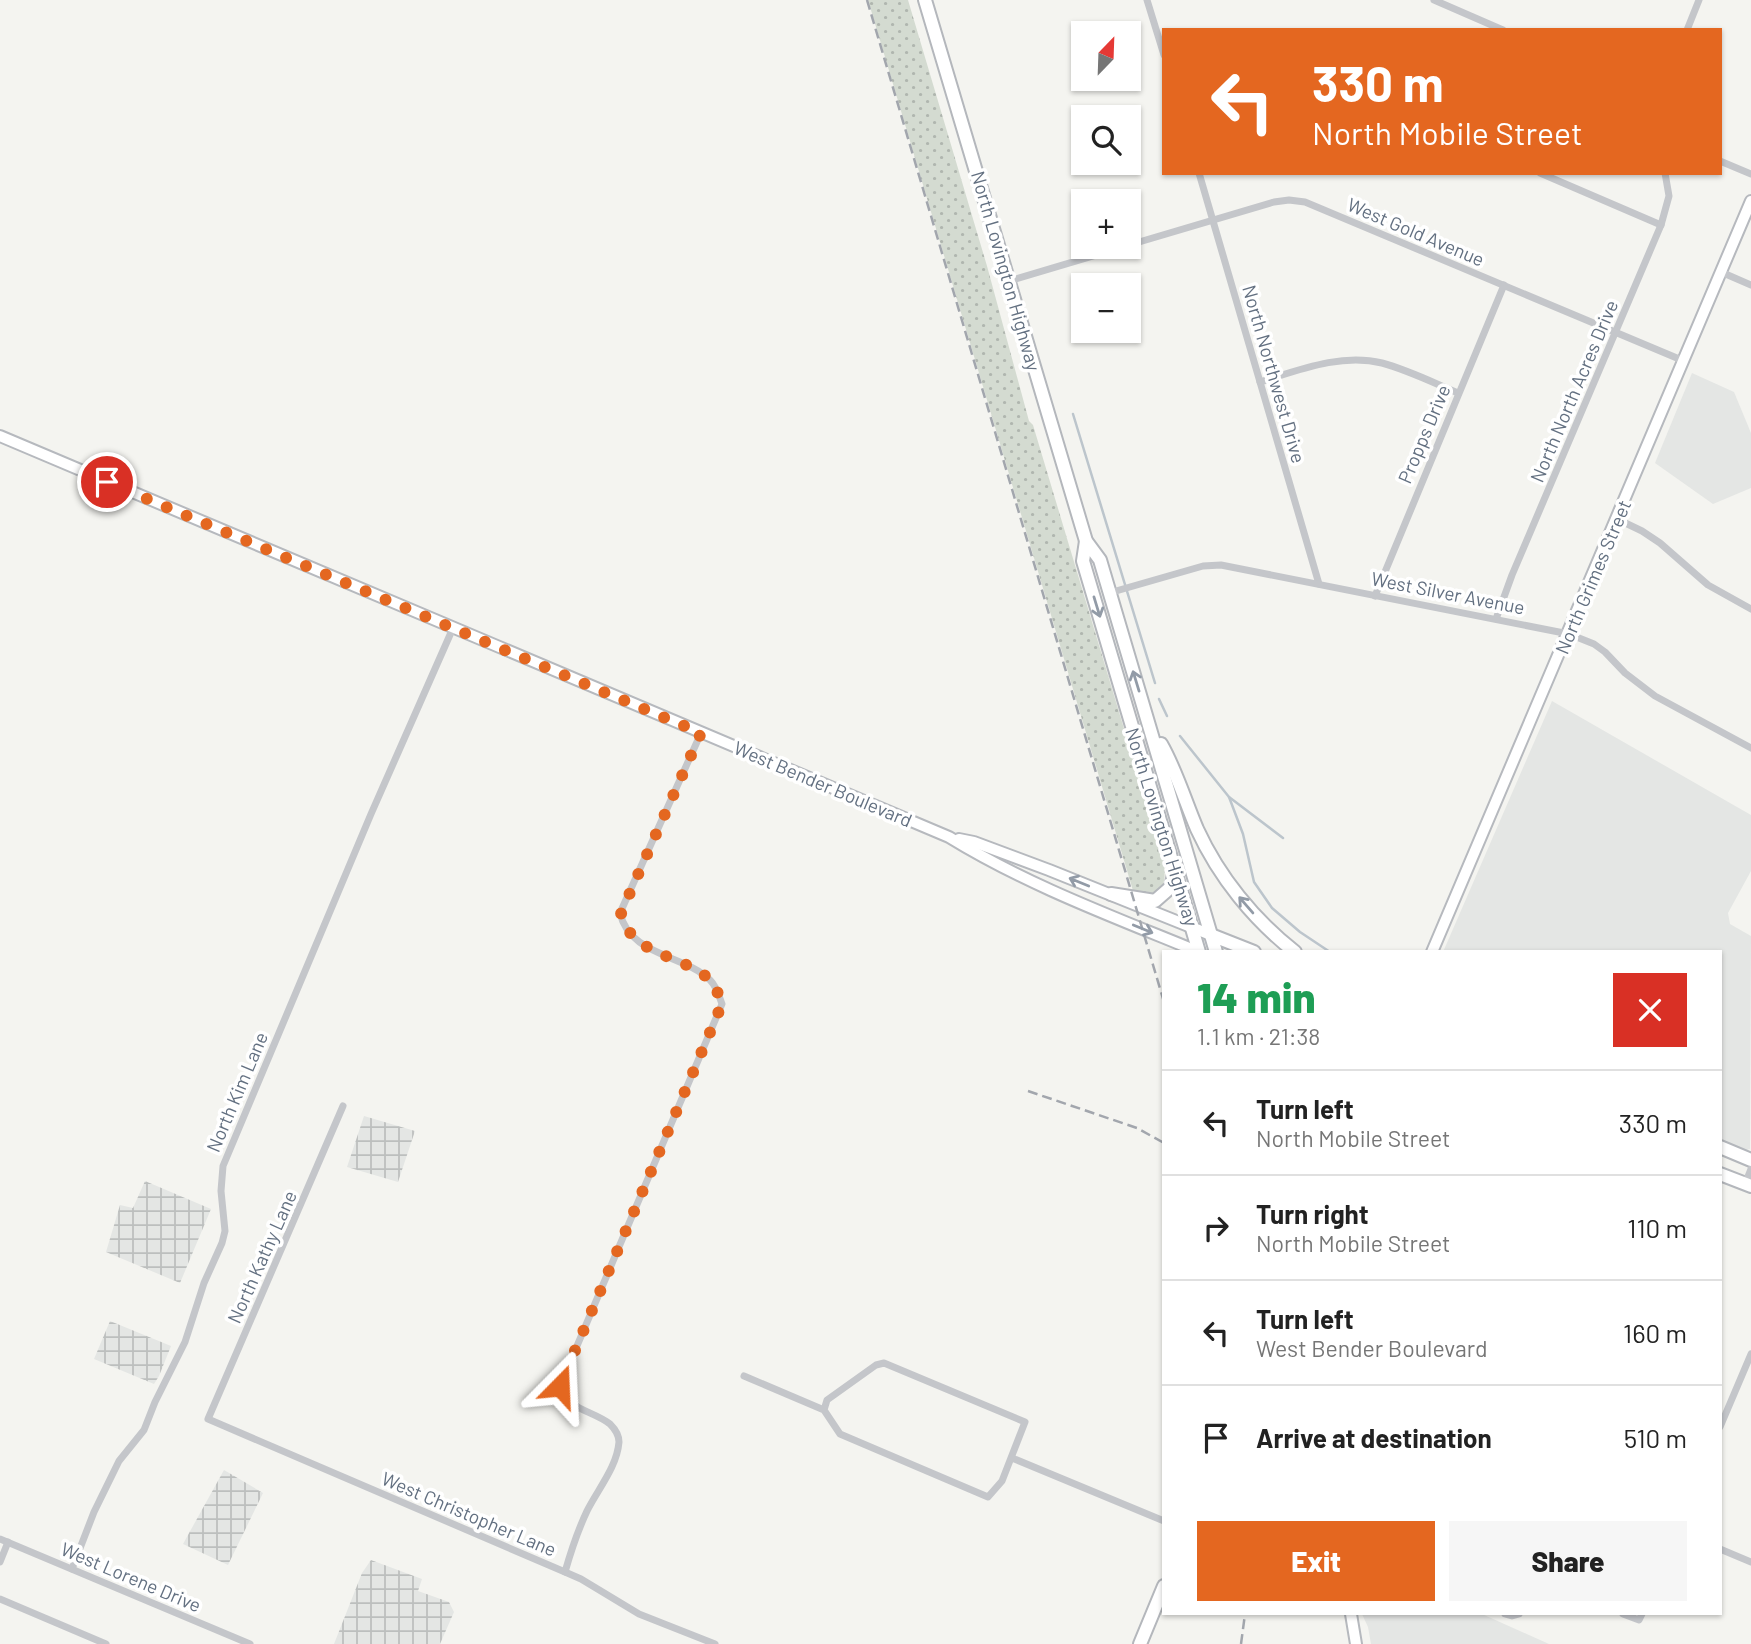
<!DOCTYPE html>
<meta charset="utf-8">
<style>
:root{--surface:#fff;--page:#f6f6f6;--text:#222;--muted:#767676;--line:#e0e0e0;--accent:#e46720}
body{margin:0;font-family:Barlow,sans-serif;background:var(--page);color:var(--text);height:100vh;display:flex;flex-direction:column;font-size:26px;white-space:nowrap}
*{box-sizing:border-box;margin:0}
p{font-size:23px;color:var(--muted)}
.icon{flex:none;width:38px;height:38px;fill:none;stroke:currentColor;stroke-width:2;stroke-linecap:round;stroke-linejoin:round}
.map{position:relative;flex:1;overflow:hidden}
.sheet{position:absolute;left:1162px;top:950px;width:560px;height:665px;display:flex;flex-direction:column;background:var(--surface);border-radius:0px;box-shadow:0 2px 5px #0004}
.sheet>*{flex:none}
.top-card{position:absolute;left:1162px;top:28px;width:560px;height:147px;border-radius:0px;box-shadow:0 2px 5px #0004;background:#e46720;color:#fff;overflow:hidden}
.needle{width:46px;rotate:23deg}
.controls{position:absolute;left:1071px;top:21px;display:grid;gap:14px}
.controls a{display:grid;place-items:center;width:70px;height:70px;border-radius:0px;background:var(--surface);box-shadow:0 2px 5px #0004;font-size:35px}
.pin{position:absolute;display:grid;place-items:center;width:60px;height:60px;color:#fff;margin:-30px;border:4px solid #fff;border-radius:50%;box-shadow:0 2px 7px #0007}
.me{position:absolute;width:77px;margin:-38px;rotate:21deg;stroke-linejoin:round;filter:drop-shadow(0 0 5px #0008)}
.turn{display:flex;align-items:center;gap:24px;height:147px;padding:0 35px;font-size:32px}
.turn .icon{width:91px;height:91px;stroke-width:2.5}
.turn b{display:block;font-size:49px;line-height:60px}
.round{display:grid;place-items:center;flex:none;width:74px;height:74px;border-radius:0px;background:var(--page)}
.headline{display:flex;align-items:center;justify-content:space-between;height:119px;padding:0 35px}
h1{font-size:42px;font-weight:800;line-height:52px;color:#1e9e55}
.primary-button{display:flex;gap:14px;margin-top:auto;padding:14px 35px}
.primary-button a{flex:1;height:80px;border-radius:0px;background:var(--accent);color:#fff;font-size:28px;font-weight:800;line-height:80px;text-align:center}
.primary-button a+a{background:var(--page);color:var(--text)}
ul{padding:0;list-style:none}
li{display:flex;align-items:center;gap:21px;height:105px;padding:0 35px;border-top:2px solid var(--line)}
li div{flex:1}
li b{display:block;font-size:26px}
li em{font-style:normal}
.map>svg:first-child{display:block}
</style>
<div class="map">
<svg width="1751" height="1644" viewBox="0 0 1751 1644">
<defs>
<pattern id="industrial-grid" width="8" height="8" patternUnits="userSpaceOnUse" patternTransform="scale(1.75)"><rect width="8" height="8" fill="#e4e6e4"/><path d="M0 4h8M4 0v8" fill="none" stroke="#bcbfbe"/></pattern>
<pattern id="park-dots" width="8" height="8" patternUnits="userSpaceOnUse" patternTransform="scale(1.75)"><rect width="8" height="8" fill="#d4dbd1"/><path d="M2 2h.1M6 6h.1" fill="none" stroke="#b0b6af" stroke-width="1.8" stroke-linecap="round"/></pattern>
</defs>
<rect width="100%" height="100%" fill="#f4f4f0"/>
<g fill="#e4e6e4">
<path d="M 1692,373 L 1734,392 L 1751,433 L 1751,488 L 1713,504 L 1655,463 Z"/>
<path d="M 1552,701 L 1751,815 L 1751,871 L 1728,913 L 1730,924 L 1751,936 L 1750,1149 L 1746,1150 L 1720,1139 L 1720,952 L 1443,952 Z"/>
<path d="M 1362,1614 L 1482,1614 L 1549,1644 L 1371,1644 L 1368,1627 Z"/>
</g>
<g fill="url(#industrial-grid)">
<path d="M 364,1116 L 415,1131 L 398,1182 L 347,1167 Z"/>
<path d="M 145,1181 L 211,1209 L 180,1283 L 106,1252 L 120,1205 L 133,1208 Z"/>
<path d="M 110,1321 L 171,1346 L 159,1376 L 154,1384 L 94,1359 Z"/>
<path d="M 224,1470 L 263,1493 L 228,1565 L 183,1544 Z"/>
<path d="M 371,1560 L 422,1579 L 418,1591 L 449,1602 L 454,1612 L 440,1644 L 334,1644 L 362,1573 Z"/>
</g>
<path fill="url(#park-dots)" d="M 868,0 L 908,0 L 987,266 L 1029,421 L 1033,425 L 1164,862 C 1165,876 1166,885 1156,895 L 1134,894 Z"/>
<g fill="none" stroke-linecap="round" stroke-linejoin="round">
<g stroke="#bcc5cc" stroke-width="2.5">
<path d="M 1073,414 L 1155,683"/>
<path d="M 1159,699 L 1167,716"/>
<path d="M 1180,736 L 1229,797 L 1283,838"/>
<path d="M 1229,797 L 1243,834 L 1254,882 L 1272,908 L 1300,932 L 1330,952"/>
</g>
<g stroke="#b6b9be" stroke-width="14">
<g id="secondary">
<path d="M 0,436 L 949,837 C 1027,885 1114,917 1199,952"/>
<path d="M 959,839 L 974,842 L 1049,870 L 1211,935"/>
<path d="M 1432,952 L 1751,201"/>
<path d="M 1351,1614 L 1356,1644"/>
</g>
</g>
<g stroke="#b4b7bc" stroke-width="16">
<g id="primary">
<path d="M 925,0 L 1086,541 L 1100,560 L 1216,952"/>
<path d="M 1086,541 L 1083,561 L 1199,952"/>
<path d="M 1161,744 C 1176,770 1185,801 1197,829 C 1219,877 1254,920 1295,952"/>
<path d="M 1111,894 L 1155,901 L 1171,887 L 1175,871"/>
<path d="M 1211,935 L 1254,952"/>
<path d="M 1720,1147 L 1751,1160"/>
<path d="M 1720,1174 L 1751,1186"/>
<path d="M 1140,1644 L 1164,1586"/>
</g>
</g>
<g stroke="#c4c6ca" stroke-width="7">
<path d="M 1147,0 L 1164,55"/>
<path d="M 1434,0 L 1503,30"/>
<path d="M 1687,30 L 1699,0"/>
<path d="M 1720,161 L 1751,174"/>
<path d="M 1199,173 L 1319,584"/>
<path d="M 1540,173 L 1661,225"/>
<path d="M 1129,245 L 1274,202 L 1289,200 L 1305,202 L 1684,361"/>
<path d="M 1721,272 L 1751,285"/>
<path d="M 1009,281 L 1123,247"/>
<path d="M 1260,382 C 1299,370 1341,353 1382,363 C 1408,370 1434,383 1458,393"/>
<path d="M 1617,519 L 1642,531 L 1660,543 L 1708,585 L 1751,609"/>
<path d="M 1109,593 L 1203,566 L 1221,565 L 1569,634 L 1594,644 L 1605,652 L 1625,673 L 1655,696 L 1751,748"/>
<path d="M 1375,596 L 1504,285"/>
<path d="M 1496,619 L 1512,575 L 1661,225 L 1669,196 L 1665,173"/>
<path d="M 343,1106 L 208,1419 L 565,1572 L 581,1579 L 639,1614 L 715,1644"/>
<path d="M 1745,1184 L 1751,1169"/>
<path d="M 744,1376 L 824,1410 L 840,1434 L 988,1497 L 1002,1481 L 1025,1422 L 884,1363 L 876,1365 L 827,1400 L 824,1410"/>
<path d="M 1720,1427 L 1751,1354"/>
<path d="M 1012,1458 L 1164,1521"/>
<path d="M 0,1539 L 250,1644"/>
<path d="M 1720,1549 L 1751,1562"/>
<path d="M 0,1562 L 8,1542"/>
<path d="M 72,1569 L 94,1512 L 119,1461 L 144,1430 L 155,1402 L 185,1342 L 204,1283 L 222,1243 L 225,1231 L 221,1191 L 223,1166 L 371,814 L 453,628"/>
<path d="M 565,1572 C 571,1551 578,1530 587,1511 C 598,1489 617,1467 619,1442 C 619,1434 615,1429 610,1424 C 594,1411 565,1409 560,1386 L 722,1004 C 719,996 717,987 710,980 C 683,954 630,956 620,913 L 701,733"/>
<path d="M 0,1599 L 106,1644"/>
<path d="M 1505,1614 L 1512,1616 L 1519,1614"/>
<path d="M 1623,1614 L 1639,1620 L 1642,1614"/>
</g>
<use href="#secondary" stroke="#fff" stroke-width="10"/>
<use href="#primary" stroke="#fff" stroke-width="12"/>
<g stroke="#a2a6ad" stroke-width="2.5" stroke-dasharray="10 5" stroke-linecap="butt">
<path d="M 867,0 L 1164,1002"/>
<path d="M 1028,1091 L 1137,1128 L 1164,1143"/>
<path d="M 1241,1644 L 1245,1614"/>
</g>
</g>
<defs><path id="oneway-shaft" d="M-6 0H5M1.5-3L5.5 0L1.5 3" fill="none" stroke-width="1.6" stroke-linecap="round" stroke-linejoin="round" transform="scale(1.75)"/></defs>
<g stroke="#929ba7">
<use href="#oneway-shaft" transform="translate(1097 607) rotate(73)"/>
<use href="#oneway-shaft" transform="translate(1136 681) rotate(-107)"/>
<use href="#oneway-shaft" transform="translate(1079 882) rotate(-158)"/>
<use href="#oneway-shaft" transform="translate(1246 905) rotate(-131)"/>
<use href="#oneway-shaft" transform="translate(1143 929) rotate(22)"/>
</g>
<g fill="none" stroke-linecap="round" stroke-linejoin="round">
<path stroke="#e46720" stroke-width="12" stroke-dasharray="0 21.6" d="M 107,482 L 701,733 L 621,913 C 630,956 683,954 710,980 C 716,987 719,996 722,1004 L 560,1386"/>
</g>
<g text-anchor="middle" stroke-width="7" stroke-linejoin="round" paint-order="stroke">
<g font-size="19" fill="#637081" stroke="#fff">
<text transform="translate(1416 232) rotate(23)" y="7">West Gold Avenue</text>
<text transform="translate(1006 271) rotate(74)" y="7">North Lovington Highway</text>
<text transform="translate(1274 374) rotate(74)" y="7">North Northwest Drive</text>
<text transform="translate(1574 391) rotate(-67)" y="7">North North Acres Drive</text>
<text transform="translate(1424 434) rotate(-67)" y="7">Propps Drive</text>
<text transform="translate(1593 577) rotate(-67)" y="7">North Grimes Street</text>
<text transform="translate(1448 593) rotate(11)" y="7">West Silver Avenue</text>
<text transform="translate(823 784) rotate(23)" y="7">West Bender Boulevard</text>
<text transform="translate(1162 827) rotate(73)" y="7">North Lovington Highway</text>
<text transform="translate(237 1092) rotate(-67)" y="7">North Kim Lane</text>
<text transform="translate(262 1257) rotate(-66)" y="7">North Kathy Lane</text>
<text transform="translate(469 1514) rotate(23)" y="7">West Christopher Lane</text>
<text transform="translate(131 1577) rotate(23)" y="7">West Lorene Drive</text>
</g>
</g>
</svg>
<div class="controls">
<a><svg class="needle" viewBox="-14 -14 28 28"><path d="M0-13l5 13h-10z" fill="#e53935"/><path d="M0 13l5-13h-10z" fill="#767676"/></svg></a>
<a><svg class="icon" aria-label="search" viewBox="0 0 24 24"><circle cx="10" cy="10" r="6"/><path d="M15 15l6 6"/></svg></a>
<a>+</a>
<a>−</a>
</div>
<div class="pin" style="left:107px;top:482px;background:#d93025"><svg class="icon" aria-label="arrive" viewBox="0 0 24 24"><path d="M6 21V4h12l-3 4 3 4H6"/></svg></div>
<svg class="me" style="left:560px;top:1386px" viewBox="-20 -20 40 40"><path d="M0-17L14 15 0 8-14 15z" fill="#e46720" stroke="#fff" stroke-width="4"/></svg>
<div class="top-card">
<div class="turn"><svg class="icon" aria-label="left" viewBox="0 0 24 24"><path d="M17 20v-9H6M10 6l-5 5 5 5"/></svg><div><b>330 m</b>North Mobile Street</div></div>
</div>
<section class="sheet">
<div class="headline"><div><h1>14 min</h1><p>1.1 km · 21:38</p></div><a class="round" style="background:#d93025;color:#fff"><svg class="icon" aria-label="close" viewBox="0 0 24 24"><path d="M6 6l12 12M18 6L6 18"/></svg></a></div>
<ul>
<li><svg class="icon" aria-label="left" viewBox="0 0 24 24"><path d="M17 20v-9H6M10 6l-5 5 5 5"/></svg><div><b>Turn left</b><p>North Mobile Street</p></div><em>330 m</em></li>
<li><svg class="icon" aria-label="right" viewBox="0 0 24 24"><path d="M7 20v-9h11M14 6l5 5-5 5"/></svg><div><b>Turn right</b><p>North Mobile Street</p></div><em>110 m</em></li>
<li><svg class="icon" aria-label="left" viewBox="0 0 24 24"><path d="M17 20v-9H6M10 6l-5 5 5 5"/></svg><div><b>Turn left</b><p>West Bender Boulevard</p></div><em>160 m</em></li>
<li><svg class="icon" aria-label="arrive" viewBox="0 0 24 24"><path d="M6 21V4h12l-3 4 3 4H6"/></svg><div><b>Arrive at destination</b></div><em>510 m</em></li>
</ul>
<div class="primary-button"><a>Exit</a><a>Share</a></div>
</section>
</div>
